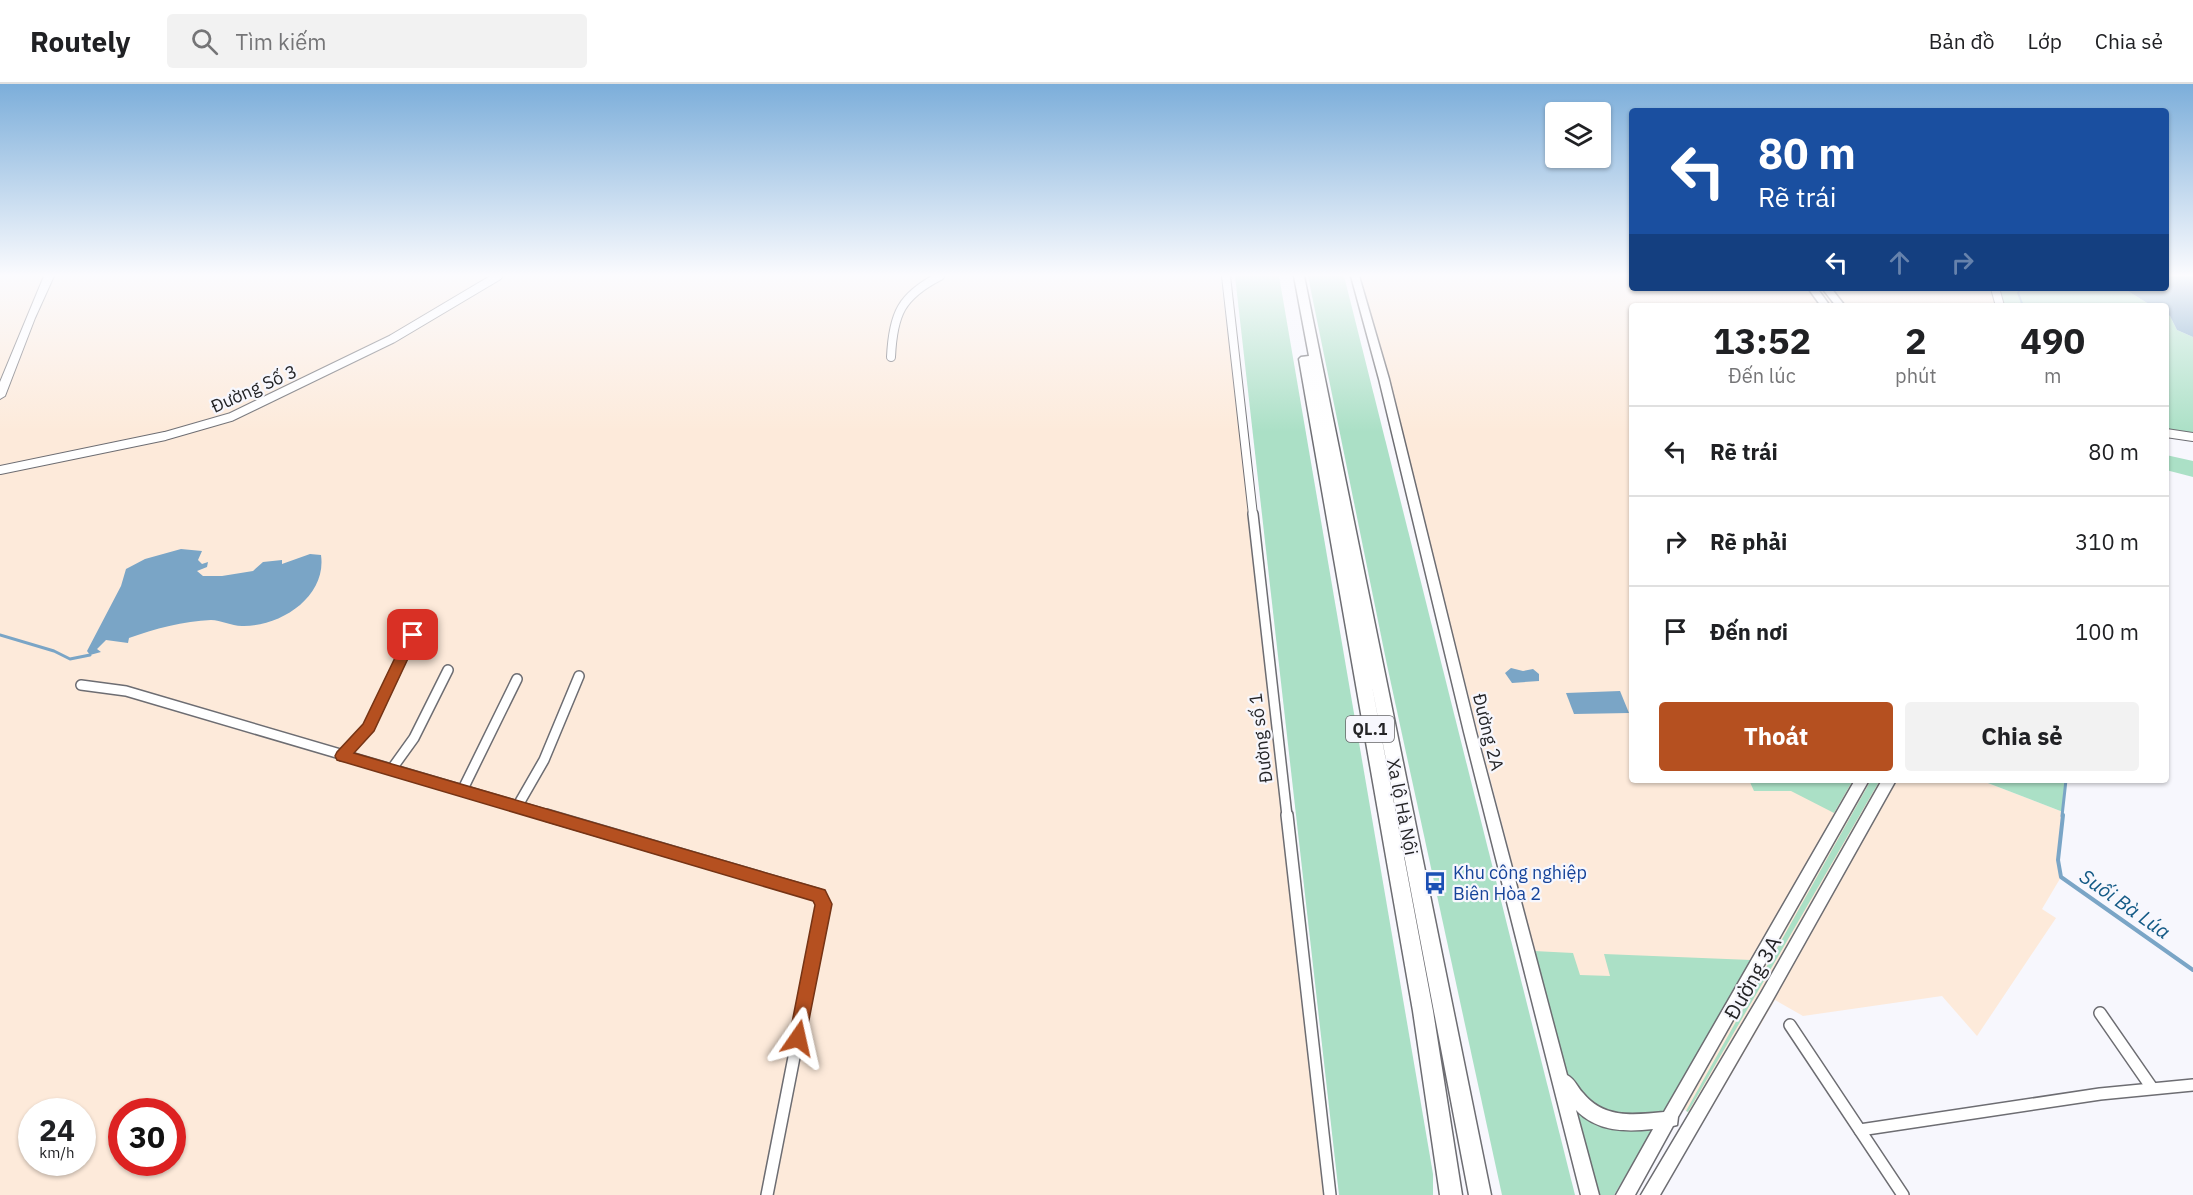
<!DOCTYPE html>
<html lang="vi">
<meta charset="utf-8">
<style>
:root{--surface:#fff;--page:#f2f2f2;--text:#202124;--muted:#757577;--line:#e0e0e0;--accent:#b55020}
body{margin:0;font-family:"IBM Plex Sans",sans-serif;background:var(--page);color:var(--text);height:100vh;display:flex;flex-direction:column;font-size:22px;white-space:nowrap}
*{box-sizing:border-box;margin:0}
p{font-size:20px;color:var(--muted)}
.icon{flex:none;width:33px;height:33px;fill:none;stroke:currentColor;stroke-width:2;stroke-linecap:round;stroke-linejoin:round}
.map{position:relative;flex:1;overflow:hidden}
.sheet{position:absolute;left:1629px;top:219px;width:540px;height:480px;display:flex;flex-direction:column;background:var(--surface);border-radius:6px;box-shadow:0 2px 4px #0004}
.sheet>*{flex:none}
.hud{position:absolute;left:1629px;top:24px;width:540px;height:183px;border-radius:6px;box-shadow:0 2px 4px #0004;background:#1a4fa0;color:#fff;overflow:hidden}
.buttons{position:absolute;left:1545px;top:18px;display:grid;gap:12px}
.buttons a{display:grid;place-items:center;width:66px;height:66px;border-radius:6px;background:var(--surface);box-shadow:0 2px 4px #0004;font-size:30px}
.speed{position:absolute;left:18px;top:1014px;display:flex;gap:12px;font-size:30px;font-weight:700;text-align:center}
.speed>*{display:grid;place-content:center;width:78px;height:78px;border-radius:50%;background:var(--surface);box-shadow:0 2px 4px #0004;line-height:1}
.speed small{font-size:15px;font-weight:400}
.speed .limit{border:9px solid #d22;background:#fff;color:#111}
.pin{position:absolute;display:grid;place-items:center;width:51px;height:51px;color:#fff;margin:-26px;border-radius:12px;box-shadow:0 3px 9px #0006}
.me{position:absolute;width:66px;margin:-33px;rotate:11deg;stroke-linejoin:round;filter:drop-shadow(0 0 4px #0008)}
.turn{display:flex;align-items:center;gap:21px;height:126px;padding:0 30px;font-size:27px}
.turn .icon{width:78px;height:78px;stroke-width:2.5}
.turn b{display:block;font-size:42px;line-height:51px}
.lanes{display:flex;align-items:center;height:57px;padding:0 30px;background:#0003;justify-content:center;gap:30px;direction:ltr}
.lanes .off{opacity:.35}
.eta{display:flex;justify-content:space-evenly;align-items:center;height:102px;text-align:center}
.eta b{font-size:36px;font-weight:800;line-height:42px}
.button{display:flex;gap:12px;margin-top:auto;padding:12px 30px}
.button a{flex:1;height:69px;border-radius:6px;background:var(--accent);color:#fff;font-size:24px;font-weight:800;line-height:69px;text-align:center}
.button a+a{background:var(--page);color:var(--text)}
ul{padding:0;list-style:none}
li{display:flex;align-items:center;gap:18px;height:90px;padding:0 30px;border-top:2px solid var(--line)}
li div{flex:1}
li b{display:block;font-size:22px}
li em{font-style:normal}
header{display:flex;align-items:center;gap:36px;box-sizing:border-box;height:84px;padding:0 30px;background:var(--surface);border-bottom:2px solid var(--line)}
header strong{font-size:28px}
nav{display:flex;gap:33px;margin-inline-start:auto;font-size:21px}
.search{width:420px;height:54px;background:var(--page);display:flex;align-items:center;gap:15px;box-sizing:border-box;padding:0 21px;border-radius:6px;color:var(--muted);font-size:22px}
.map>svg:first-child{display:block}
</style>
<header>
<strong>Routely</strong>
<div class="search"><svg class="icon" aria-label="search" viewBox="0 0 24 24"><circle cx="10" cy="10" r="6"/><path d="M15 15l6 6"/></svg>Tìm kiếm</div>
<nav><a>Bản đồ</a><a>Lớp</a><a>Chia sẻ</a></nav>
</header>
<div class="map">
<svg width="2193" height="1111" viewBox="0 0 2193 1111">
<rect width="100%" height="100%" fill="#f7f7fd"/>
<g fill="#fdeada" fill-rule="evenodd">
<path d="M 0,192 L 1220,192 L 1243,360 L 1324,1111 L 0,1111 ZM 32,1028 L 82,1028 L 82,1078 L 32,1078 ZM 122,1028 L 172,1028 L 172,1078 L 122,1078 Z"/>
<path d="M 1359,192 L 1632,192 L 1632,204 L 2021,204 L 2023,222 L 1632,222 L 1632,696 L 1980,696 L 2063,728 L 2058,776 L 2061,793 L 2042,825 L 2056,834 L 1977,952 L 1942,912 L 1803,932 L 1775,916 L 1703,1039 L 1671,1016 L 1568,993 Z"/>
</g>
<g fill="#abe0c6">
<path d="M 1235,192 L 1279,192 L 1433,1090 L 1433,1111 L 1339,1111 Z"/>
<path d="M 1308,192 L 1344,192 L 1575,1111 L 1502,1111 L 1387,581 Z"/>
<path d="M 1998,204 L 2123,204 L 2152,222 L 2003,222 Z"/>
<path d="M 2166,230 L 2170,232 L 2177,246 L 2193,253 L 2193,352 L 2166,347 Z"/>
<path d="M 2166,371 L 2193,377 L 2193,393 L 2166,386 Z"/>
<path d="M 1749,696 L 1853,696 L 1834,729 L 1791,707 L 1754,707 Z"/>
<path d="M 1871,696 L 1880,696 L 1688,1028 L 1686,1027 Z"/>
<path d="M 1980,696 L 2066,696 L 2063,728 Z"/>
<path d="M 1534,867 L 1573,869 L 1580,891 L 1610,892 L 1604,870 L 1751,876 L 1662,1031 L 1633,1035 L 1596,1027 L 1568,993 Z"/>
<path d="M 1576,1021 L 1655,1042 L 1614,1111 L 1599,1111 Z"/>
</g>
<g fill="#7aa5c6">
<path d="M 2166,192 L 2193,192 L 2193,253 L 2177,246 L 2170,232 L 2166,230 L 2166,222 L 2152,222 L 2123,204 L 2166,204 Z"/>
<path d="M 181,465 L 202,467 L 198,476 L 202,480 L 208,478 L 207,483 L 197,487 L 203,492 L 222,492 L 253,487 L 263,478 L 282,476 L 282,480 L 310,470 L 321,471 C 327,513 280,543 242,542 C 231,542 221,536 211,536 C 184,537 154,545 129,554 L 128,559 L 106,556 L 97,565 L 101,568 L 90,571 L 87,567 L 121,502 L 126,485 L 145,475 Z"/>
<path d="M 1511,584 L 1523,587 L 1533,585 L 1539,590 L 1539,597 L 1512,599 L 1505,589 Z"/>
<path d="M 1620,607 L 1629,629 L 1574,630 L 1566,609 Z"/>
</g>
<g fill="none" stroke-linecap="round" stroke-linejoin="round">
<path stroke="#7aa5c6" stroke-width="2" d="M 2021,204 L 2018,209 L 2023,222"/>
<g stroke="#7aa5c6" stroke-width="3">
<path d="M 0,551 L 54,567 L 70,575 L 90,571"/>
<path d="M 2062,732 L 2066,696"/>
</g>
<path stroke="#7aa5c6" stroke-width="4" d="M 2063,731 L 2058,776 L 2061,793 L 2193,886"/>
<g stroke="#6d6d72" stroke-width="10">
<g id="minor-far2">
<path d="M 1226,192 L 1253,431"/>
<path d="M 1995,204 L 2000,222"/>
<path d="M 891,273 C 893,230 901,212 940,192"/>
<path d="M 2166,349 L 2193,353"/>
<path d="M 0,386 L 165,352 L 231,333 L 392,255 L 498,192"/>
</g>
</g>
<g stroke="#6d6d72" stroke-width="12">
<g id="minor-far1">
<path d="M 1253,430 L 1287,732"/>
<path d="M 81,601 L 126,607 L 551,732"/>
<path d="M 342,672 L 369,643 L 413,551"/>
<path d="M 391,686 L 414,654 L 448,586"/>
<path d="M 462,707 L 517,595"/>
<path d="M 517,723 L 544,676 L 579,592"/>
</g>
</g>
<g stroke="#6d6d72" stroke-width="14">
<g id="minor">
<path d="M 546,731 L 819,811 L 824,820 L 767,1111"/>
<path d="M 1287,731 L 1330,1111"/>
<path d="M 2100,929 L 2152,1004"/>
<path d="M 1790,941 L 1903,1111"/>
<path d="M 1860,1046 L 2100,1010 L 2193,1001"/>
</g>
</g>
<g stroke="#6d6d72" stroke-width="3">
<g id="tertiary">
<path d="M 1351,192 L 1359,192 L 1389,295 L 1476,648 L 1567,991 C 1575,995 1577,1003 1583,1009 C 1604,1035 1634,1031 1664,1028 L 1855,696 L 1869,696 L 1678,1033 L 1677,1041 L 1673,1042 L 1635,1111 L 1616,1111 L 1653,1045 C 1626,1048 1597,1048 1576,1026 L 1599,1111 L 1581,1111 L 1464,648 L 1379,295 Z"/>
<path d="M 1808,204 L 1817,204 L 1830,222 L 1821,222 Z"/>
<path d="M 1822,204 L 1831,204 L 1845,222 L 1836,222 Z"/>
<path d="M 1882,696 L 1896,696 L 1771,919 L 1660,1111 L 1641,1111 L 1761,909 Z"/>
</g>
</g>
<g stroke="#6d6d72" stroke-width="2">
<path id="secondary" d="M 44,192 L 54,192 L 35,234 L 5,312 L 0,315 L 0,298 Z"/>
</g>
<g stroke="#6d6d72" stroke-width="3">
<path id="trunk" d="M 1294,192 L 1304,192 L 1491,1111 L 1469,1111 L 1371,597 L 1433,927 L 1462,1111 L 1440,1111 L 1413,927 L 1299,275 L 1301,273 L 1309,272 Z"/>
</g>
<use href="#minor-far2" stroke="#fff" stroke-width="8"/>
<use href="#minor-far1" stroke="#fff" stroke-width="9"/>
<use href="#minor" stroke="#fff" stroke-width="11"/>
<use href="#tertiary" fill="#fff" fill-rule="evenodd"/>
<use href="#secondary" fill="#fff" fill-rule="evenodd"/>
<use href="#trunk" fill="#fff" fill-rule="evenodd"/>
</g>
<linearGradient id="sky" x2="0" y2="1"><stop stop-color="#7caeda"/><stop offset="0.55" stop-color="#fbfbfe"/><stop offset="1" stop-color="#fbfbfe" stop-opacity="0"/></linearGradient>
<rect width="2193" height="348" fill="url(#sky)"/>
<path fill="#b55020" stroke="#763415" stroke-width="1.5" d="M 413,546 L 419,551 L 374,647 L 354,669 L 825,806 L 832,820 L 804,961 L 798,963 L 791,961 L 789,954 L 815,821 L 813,817 L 337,676 L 335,672 L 337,668 L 363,640 L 406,551 Z"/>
<defs>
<g id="bus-bare" transform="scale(1.8)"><path d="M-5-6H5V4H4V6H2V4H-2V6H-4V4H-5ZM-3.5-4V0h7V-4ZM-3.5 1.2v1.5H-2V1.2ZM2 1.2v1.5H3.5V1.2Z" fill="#1a4fb4" stroke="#f7f7fd" stroke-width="2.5" paint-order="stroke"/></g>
</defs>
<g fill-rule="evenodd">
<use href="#bus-bare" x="1435" y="799"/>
</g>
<g text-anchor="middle" stroke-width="4.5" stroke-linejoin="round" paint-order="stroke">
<rect fill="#f7f7fd" stroke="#646467" stroke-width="1.5" x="1346" y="632" width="48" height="26" rx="4.5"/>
<g font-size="16" font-weight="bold" fill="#252527">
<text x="1370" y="651">QL.1</text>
</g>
<g font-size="18" fill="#252527" stroke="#f7f7fd">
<text transform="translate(254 305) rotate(-24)" y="6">Đường Số 3</text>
<text transform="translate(1488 648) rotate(76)" y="6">Đường 2A</text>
<text transform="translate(1261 654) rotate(-97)" y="6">Đường số 1</text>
<text transform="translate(1402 723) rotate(79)" y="6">Xa lộ Hà Nội</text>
</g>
<g font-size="18" fill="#164399" stroke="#f7f7fd" text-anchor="start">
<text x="1453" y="795">Khu công nghiệp<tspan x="1453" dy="21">Biên Hòa 2</tspan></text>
</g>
<g font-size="20" font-style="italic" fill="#125985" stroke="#f7f7fd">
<text transform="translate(2125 820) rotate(35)" y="7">Suối Bà Lúa</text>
</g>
<g font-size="21" fill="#252527" stroke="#f7f7fd">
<text transform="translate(1753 894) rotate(-60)" y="7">Đường 3A</text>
</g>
</g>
</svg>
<div class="buttons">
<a><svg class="icon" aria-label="layers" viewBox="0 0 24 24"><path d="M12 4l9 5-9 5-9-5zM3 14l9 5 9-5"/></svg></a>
</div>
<div class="speed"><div>24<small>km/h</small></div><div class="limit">30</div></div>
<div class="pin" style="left:413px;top:551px;background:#d93025"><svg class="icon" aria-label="arrive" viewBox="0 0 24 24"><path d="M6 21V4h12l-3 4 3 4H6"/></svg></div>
<svg class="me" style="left:798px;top:954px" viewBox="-20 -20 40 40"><path d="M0-17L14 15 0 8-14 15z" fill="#b55020" stroke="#fff" stroke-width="4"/></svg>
<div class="hud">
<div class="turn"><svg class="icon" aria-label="left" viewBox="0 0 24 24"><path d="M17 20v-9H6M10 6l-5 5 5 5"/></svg><div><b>80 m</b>Rẽ trái</div></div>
<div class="lanes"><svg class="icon" aria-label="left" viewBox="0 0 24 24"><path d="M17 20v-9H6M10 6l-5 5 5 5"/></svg><svg class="icon off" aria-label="ahead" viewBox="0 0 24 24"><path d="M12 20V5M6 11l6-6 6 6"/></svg><svg class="icon off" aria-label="right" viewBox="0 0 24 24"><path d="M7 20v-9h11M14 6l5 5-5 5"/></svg></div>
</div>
<section class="sheet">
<div class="eta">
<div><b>13:52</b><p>Đến lúc</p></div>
<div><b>2</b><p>phút</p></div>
<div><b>490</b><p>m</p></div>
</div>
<ul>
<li><svg class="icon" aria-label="left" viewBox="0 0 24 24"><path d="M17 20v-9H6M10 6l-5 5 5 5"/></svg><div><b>Rẽ trái</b></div><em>80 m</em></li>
<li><svg class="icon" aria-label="right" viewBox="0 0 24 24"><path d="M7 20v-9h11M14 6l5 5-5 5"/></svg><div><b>Rẽ phải</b></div><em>310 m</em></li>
<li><svg class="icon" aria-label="arrive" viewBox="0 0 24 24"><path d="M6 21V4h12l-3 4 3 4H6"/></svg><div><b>Đến nơi</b></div><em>100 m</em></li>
</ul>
<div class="button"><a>Thoát</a><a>Chia sẻ</a></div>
</section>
</div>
